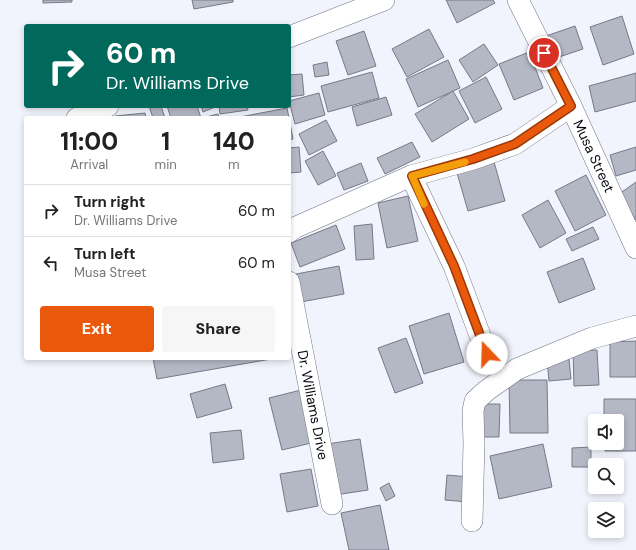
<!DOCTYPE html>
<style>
:root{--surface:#fff;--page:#f6f6f6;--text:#222;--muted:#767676;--line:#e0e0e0;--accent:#ea580c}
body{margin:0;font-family:"DM Sans",sans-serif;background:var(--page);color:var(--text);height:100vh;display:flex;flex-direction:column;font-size:15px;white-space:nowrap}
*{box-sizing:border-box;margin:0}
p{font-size:13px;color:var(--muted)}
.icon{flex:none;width:22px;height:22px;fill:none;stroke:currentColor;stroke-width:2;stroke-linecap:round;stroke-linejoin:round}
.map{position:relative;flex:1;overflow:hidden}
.side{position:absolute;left:24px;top:116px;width:267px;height:244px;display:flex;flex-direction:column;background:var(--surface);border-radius:4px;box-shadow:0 2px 6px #0003}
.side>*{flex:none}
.hud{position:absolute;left:24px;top:24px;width:267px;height:84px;border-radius:4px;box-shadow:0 2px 6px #0003;background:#00695c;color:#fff;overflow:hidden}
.tools{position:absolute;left:588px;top:414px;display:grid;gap:8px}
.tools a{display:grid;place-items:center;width:36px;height:36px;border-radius:4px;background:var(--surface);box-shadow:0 2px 6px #0003;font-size:20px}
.pin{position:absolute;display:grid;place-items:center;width:34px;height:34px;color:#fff;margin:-17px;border:2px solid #fff;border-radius:50%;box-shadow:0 1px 4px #0007}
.me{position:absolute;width:44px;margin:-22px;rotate:339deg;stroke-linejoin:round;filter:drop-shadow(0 0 3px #0008)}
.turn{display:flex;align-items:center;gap:14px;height:84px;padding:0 16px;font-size:18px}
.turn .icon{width:52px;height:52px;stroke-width:2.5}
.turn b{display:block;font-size:28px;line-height:34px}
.eta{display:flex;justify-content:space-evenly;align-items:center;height:68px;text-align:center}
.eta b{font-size:24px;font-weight:800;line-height:28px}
.cta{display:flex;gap:8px;margin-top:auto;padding:8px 16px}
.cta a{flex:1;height:46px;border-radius:4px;background:var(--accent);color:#fff;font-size:16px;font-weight:800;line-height:46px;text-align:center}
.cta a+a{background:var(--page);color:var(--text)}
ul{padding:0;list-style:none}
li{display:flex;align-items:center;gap:12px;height:52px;padding:0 16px;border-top:1px solid var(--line)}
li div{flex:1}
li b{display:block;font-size:15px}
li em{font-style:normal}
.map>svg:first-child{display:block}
</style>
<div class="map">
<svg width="636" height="550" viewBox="0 0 636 550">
<rect width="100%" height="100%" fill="#f2f4fd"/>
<g fill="#b4b8c5" stroke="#767986">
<path d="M 43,0 L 72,0 L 72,2 L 43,3 Z"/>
<path d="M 192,0 L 233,0 L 233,2 L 194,9 Z"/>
<path d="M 446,0 L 493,0 L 495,3 L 457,23 Z"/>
<path d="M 622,16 L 634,54 L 603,65 L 590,27 Z"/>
<path d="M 575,26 L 583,49 L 553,59 L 546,36 Z"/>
<path d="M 429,29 L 444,57 L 407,77 L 392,49 Z"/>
<path d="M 364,31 L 376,66 L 348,75 L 336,41 Z"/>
<path d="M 484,44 L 498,65 L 473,82 L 459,60 Z"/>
<path d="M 529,52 L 543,88 L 514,100 L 499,64 Z"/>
<path d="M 448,60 L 460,88 L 418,107 L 406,79 Z"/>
<path d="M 327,62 L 329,75 L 315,77 L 313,65 Z"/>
<path d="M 372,72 L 379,98 L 328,112 L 321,86 Z"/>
<path d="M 636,73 L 636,101 L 595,112 L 589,86 Z"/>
<path d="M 302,74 L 304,95 L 289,97 L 289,75 Z"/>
<path d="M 486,77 L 502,109 L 475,123 L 459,91 Z"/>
<path d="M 453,91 L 469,119 L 432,142 L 415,114 Z"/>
<path d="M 319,93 L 325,115 L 295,124 L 289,101 Z"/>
<path d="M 386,97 L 392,115 L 357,126 L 352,107 Z"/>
<path d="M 149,106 L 161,106 L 165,118 L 153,118 Z"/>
<path d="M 167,106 L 197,106 L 201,118 L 171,118 Z"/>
<path d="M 201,106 L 215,106 L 215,107 L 203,112 Z"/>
<path d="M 219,106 L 247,106 L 248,110 L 220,114 Z"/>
<path d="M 287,108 L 289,118 L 240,118 L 240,117 Z"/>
<path d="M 145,113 L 146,118 L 115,118 L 115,116 Z"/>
<path d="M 218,114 L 219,118 L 206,118 L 206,117 Z"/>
<path d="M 289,118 L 293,139 L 289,140 Z"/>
<path d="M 326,120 L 337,141 L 309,155 L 299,134 Z"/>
<path d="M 412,142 L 420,157 L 385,174 L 377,158 Z"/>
<path d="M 299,147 L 301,172 L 289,173 L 289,148 Z"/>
<path d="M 636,147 L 636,170 L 616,176 L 610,155 Z"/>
<path d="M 323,151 L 336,176 L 318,185 L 305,161 Z"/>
<path d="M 494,162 L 505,201 L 468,211 L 457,173 Z"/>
<path d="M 361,163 L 368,181 L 344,190 L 337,173 Z"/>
<path d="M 586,175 L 606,215 L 575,231 L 555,191 Z"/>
<path d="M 636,182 L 636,220 L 619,194 Z"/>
<path d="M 408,196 L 418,241 L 387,248 L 378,203 Z"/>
<path d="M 548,200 L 566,233 L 540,248 L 522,215 Z"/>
<path d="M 372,224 L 374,259 L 356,260 L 354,226 Z"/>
<path d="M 336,225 L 345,249 L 300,267 L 291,243 Z"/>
<path d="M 593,227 L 599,239 L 572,251 L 566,239 Z"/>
<path d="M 583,258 L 595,289 L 559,303 L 547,272 Z"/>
<path d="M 339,266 L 344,294 L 301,302 L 296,274 Z"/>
<path d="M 449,313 L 464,362 L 424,374 L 409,326 Z"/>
<path d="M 406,338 L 423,383 L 395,393 L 378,348 Z"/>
<path d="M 636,341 L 636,377 L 610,377 L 610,342 Z"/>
<path d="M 597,350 L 599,385 L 574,386 L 573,351 Z"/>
<path d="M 153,358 L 271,358 L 271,359 L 157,379 Z"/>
<path d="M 569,359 L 571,379 L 549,381 L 547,361 Z"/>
<path d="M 509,380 L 547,380 L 548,433 L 510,433 Z"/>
<path d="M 225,384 L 232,408 L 197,418 L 190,394 Z"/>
<path d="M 305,389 L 311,443 L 282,450 L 269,398 Z"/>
<path d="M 604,399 L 636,399 L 636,451 L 605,451 L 605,443 L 617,443 L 617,421 L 604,421 Z"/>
<path d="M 482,404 L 500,404 L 499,437 L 481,437 Z"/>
<path d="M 241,430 L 244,459 L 213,463 L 210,433 Z"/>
<path d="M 360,439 L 368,490 L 335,495 L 327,444 Z"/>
<path d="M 543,444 L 552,487 L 499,499 L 490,456 Z"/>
<path d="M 591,447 L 591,467 L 572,467 L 572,448 Z"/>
<path d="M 311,469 L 318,506 L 287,512 L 280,474 Z"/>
<path d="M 447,475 L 470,477 L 468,502 L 445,500 Z"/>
<path d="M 389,483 L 395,496 L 386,501 L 380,488 Z"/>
<path d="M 380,505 L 389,550 L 349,550 L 341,513 Z"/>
</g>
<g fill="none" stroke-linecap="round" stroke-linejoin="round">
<g stroke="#717581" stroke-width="22">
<g id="street">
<path d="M 518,0 L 571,106 L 636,248"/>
<path d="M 289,37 L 384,0"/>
<path d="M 77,118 L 108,106"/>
<path d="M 411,176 L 454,266 L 487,354"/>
<path d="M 289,232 L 294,228 L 411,176 L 473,159 L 515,144 L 571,106"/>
<path d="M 289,282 L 332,504"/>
<path d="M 472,521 L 474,444 L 473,411 L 475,401 L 486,391 L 517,369 L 592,338 L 636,326"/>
</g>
</g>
<use href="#street" stroke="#fff" stroke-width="21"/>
</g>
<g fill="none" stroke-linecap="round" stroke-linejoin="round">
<g stroke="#983908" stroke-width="10">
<path id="route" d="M 487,354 L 454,266 L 412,176 L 473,159 L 515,144 L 571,106 L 544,53"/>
</g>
<use href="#route" stroke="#ea580c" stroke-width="7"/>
<path stroke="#f59e0b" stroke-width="7" d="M 424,204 L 412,176 L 465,162"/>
</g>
<g text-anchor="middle" stroke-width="3" stroke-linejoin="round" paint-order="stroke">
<g font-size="14" fill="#0a0b10" stroke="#fff">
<text transform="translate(594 156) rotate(65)" y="5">Musa Street</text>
<text transform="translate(313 405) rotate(79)" y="5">Dr. Williams Drive</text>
</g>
</g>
</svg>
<div class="tools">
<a><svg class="icon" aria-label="sound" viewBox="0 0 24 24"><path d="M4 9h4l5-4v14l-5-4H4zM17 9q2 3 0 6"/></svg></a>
<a><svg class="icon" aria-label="search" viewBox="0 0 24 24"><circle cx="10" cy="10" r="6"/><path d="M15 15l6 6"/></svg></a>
<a><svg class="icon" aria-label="layers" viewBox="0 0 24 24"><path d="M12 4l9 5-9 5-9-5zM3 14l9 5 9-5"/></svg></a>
</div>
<div class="pin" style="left:544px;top:53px;background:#d93025"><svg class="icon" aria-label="arrive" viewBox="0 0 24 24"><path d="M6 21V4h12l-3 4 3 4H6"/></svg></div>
<svg class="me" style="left:487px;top:354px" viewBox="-20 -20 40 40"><circle r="19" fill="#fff"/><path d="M0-13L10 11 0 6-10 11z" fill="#ea580c"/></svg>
<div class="hud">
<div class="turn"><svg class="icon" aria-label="right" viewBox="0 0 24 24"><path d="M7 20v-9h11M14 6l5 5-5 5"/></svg><div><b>60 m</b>Dr. Williams Drive</div></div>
</div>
<section class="side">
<div class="eta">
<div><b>11:00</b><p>Arrival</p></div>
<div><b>1</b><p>min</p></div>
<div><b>140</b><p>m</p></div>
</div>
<ul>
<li><svg class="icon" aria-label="right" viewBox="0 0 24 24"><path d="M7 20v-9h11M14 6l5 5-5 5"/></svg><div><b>Turn right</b><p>Dr. Williams Drive</p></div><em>60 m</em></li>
<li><svg class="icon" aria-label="left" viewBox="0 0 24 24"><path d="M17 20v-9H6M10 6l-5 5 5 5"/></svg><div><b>Turn left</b><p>Musa Street</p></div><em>60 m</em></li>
</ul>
<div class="cta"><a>Exit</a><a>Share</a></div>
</section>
</div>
